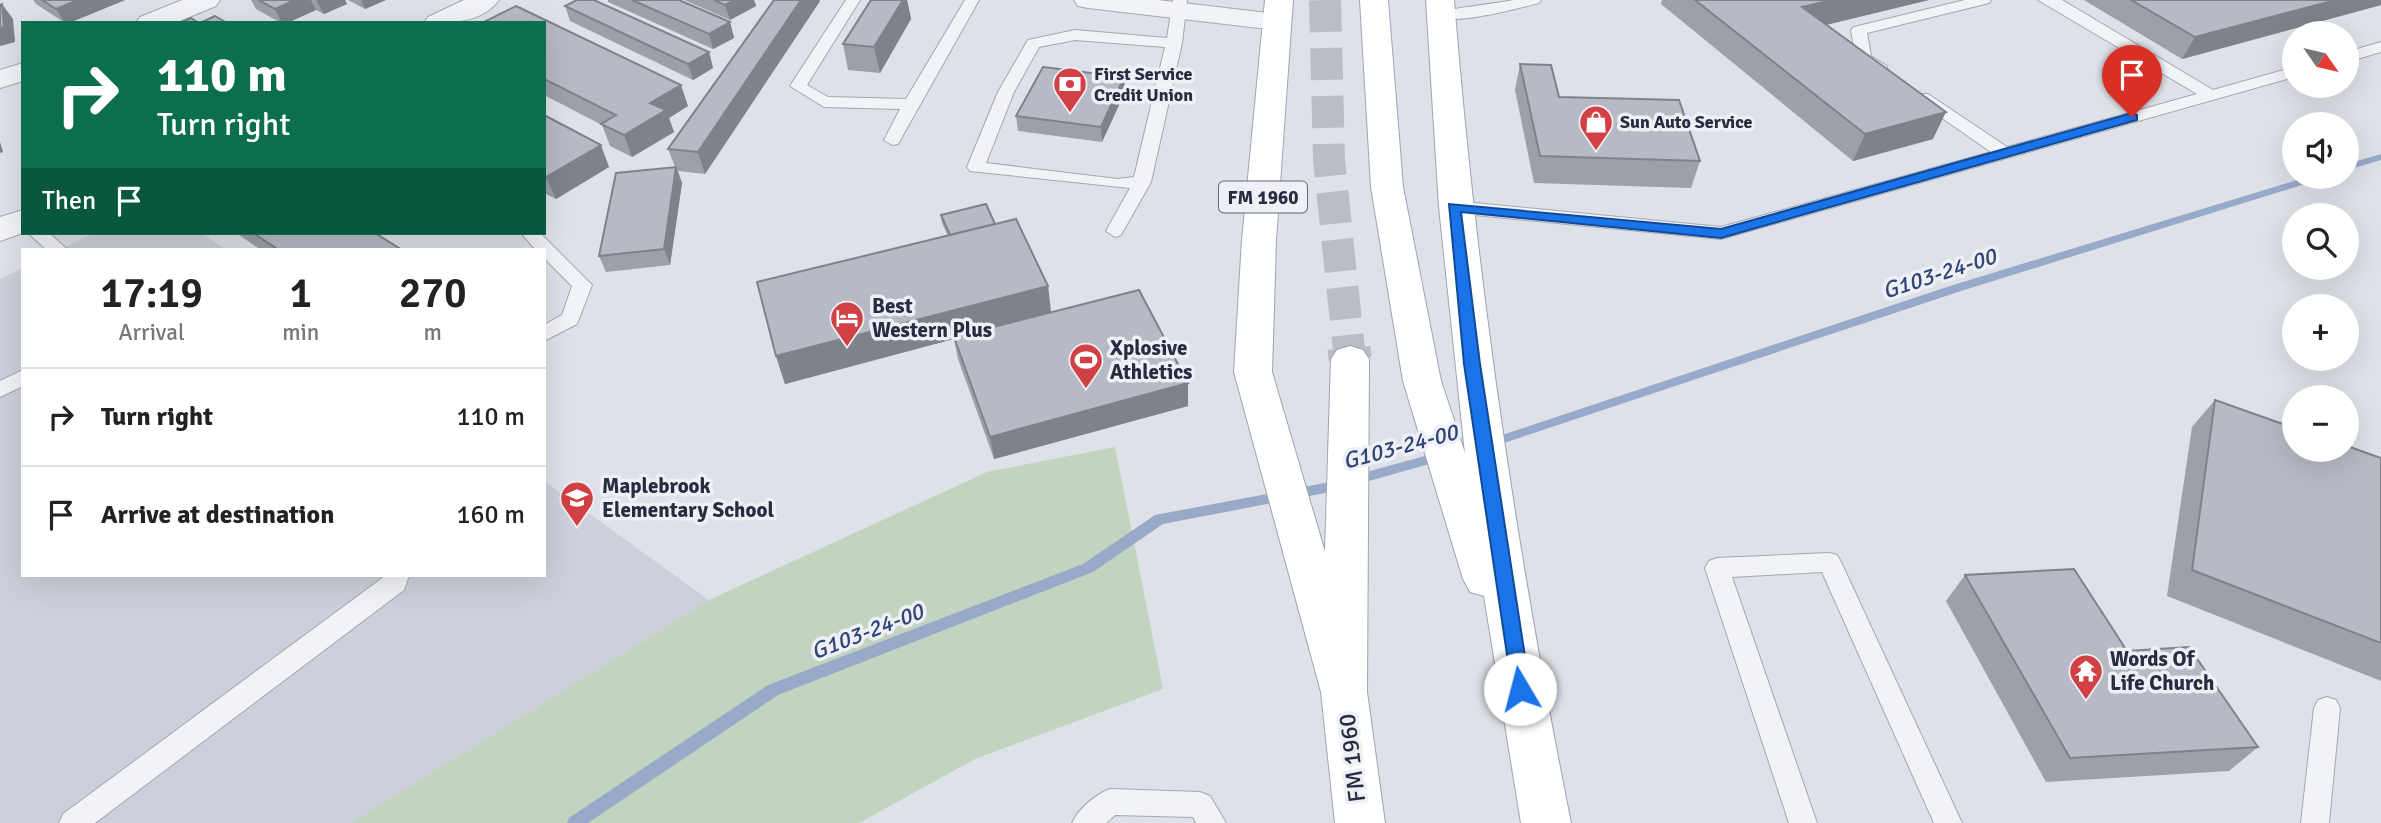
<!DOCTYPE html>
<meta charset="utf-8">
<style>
:root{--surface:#fff;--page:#f6f6f6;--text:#222;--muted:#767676;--line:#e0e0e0}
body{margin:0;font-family:Signika,sans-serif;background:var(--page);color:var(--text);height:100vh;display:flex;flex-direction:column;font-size:26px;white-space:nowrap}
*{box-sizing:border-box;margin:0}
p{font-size:23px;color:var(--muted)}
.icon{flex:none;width:38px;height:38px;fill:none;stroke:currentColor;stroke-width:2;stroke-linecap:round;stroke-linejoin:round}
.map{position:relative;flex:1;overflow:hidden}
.sheet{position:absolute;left:21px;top:248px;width:525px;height:329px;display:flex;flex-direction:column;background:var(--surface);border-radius:0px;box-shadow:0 7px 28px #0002}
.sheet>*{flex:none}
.top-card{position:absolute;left:21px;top:21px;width:525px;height:214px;border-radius:0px;box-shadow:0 7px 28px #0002;background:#0b6e4f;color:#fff;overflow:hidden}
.needle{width:46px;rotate:124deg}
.buttons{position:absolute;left:2282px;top:21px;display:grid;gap:14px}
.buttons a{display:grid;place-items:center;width:77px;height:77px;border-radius:50%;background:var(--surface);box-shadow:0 7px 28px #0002;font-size:35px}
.pin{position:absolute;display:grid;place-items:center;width:60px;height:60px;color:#fff;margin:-72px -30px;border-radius:50% 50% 50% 0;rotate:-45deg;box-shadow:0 0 7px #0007}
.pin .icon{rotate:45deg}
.me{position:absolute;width:77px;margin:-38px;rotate:352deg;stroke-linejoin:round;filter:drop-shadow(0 0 5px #0008)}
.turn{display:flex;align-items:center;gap:24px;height:147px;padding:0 21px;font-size:32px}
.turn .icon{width:91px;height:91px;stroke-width:2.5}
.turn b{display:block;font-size:49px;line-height:60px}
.then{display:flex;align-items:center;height:66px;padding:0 21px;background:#0003;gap:14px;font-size:26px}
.eta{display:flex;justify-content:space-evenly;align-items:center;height:119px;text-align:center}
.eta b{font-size:42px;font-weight:600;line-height:49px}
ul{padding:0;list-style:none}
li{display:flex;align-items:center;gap:21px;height:98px;padding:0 21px;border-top:2px solid var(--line)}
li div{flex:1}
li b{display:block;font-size:26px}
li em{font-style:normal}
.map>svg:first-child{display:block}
</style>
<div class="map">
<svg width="2381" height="823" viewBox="0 0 2381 823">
<rect width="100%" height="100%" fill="#dfe1e8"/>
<g fill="#cdd0da">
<path d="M 94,233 L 202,233 L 226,250 L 58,250 Z"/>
<path d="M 23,268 L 23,576 L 544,576 L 544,481 L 709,600 L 351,823 L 0,823 L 0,279 Z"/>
</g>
<path fill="#c2d3bf" d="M 1115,447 L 1163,689 L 975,759 L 859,823 L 351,823 L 709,600 L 987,472 Z"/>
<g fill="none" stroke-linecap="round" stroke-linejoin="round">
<g fill="#98aaca" fill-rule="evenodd">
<path d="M 2381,154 L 2381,160 L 2347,170 L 2347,164 Z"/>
<path d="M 2307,177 L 2322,177 L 2321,179 L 1958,292 L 1495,446 L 1487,446 L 1485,443 L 1487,440 L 1950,286 Z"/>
<path d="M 1443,451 L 1447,453 L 1449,456 L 1447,459 L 1330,492 L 1163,524 L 1093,572 L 778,695 L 588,823 L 567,823 L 569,818 L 768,685 L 1083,564 L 1155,515 L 1330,482 Z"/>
</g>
<path stroke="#babdc6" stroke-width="32" stroke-dasharray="32 16" stroke-linecap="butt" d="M 1325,0 L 1329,160 L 1349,350"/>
<path stroke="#babdc6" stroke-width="43" stroke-dasharray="43 21" stroke-linecap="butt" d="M 1349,348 L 1350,359"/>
<g stroke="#a4a7b2" stroke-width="2">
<g id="service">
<path d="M 846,0 L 860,0 L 807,85 L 828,97 L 906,99 L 965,0 L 979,0 L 898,144 L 892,145 L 884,140 L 900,109 L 824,107 L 790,86 Z"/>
<path d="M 1173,0 L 1187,0 L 1182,43 L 1151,182 L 1121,235 L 1115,237 L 1106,231 L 1130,188 L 970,171 L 967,167 L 998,92 L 1028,40 L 1075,30 L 1167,38 ZM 1075,40 L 1165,47 L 1134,177 L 1118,179 L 986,163 L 1014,92 L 1039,47 Z"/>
<path d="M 1514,0 L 1541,0 L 1539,3 C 1518,8 1449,28 1434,14 C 1438,10 1500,3 1514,0 Z"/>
<path d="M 1965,0 L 1991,0 L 1989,3 L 1867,33 L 1871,56 L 1887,66 L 1887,72 L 1875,72 L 1856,58 L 1851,30 L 1854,27 Z"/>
<path d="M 2038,0 L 2062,0 L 2213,90 L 2294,67 L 2294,77 L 1721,239 L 1454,213 L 1445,207 L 1454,201 L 1721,227 L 1991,152 L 1916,100 L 1916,94 L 1928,94 L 2007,147 L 2197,94 Z"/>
<path d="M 2381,42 L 2381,52 L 2347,62 L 2347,52 Z"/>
<path d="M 28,233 L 49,233 L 68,250 L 47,250 Z"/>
<path d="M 521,233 L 540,233 L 592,285 L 577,324 L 544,341 L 544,325 L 562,315 L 572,286 L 544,258 L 544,250 L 536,250 Z"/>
<path d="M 23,370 L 23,386 L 0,397 L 0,381 Z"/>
<path d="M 1829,553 L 1837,555 L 1841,562 L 1962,823 L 1934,823 L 1822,572 L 1732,577 L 1817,823 L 1789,823 L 1705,568 L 1709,561 L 1717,558 Z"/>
<path d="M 385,576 L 409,576 L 404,590 L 95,823 L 59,823 L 63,814 Z"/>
<path d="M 2327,697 L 2336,700 L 2340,708 L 2329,823 L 2301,823 L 2314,708 L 2318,700 Z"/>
<path d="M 1110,789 L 1200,792 L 1210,796 L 1226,823 L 1196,823 L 1193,817 L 1115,815 L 1106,823 L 1072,823 C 1079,808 1095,795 1110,789 Z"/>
</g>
</g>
<g stroke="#a4a7b2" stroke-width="2">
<g id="minor">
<path d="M 182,0 L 220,0 L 216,6 L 175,23 L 136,23 L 140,17 Z"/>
<path d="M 23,63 L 23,81 L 0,88 L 0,70 Z"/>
</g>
</g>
<g stroke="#a4a7b2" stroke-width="2">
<g id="tertiary">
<path d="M 464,0 L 499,0 C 483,23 449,23 424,23 L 428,17 Z"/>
<path d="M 1074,0 L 1158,0 L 1277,14 L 1287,16 L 1291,22 L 1287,28 L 1277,30 L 1088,8 L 1078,6 Z"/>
<path d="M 23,210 L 23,233 L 0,241 L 0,217 Z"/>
</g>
</g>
<g stroke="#9ea4b4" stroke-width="2">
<g id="primary">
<path d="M 1265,0 L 1293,0 L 1276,240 L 1272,372 L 1325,552 L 1331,359 L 1337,350 L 1350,346 L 1363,350 L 1369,359 L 1367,692 L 1385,823 L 1335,823 L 1321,692 L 1234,372 L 1242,240 Z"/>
<path d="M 1360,0 L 1388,0 L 1403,187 L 1441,381 L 1465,453 L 1439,207 L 1426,0 L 1454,0 C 1476,277 1516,550 1571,823 L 1521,823 L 1484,596 L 1470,592 L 1463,579 L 1403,381 L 1371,187 Z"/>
</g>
</g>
<use href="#service" fill="#f1f3f7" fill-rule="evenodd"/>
<use href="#minor" fill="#f1f3f7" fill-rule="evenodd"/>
<use href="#tertiary" fill="#f1f3f7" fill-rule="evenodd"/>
<use href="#primary" fill="#fff" fill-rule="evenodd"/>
</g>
<g fill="#9da0a9">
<path d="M 33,0 L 125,0 L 69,23 L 65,23 L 36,4 Z"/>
<path d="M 251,0 L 345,0 L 347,4 L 324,14 L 316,10 L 287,23 L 281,23 L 256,9 Z"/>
<path d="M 348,0 L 386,0 L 365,9 Z"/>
<path d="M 608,0 L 679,0 L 730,22 L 734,38 L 713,49 L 608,2 Z"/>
<path d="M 684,0 L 754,0 L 756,6 L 730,20 Z"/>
<path d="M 774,0 L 819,0 L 820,1 L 705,174 L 678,171 L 682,183 L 670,265 L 606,272 L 599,256 L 675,167 L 668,149 Z"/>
<path d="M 871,0 L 907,0 L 911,19 L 880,73 L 848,70 L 843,44 Z"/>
<path d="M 1662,0 L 1929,0 L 1826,25 L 1933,139 L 1853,161 L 1661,4 Z"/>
<path d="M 2084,0 L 2381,0 L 2381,5 L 2182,59 Z"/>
<path d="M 565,6 L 709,52 L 713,68 L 693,80 L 570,21 Z"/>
<path d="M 544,23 L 688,106 L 669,118 L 674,132 L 632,157 L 610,146 L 602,125 L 544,95 Z"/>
<path d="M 1520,64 L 1559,97 L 1700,161 L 1691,188 L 1534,183 L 1515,90 Z"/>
<path d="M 1125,92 L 1102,142 L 1018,131 L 1016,116 Z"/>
<path d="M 544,115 L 609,167 L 556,199 L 544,193 Z"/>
<path d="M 941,215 L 995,224 L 1048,286 L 1051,313 L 1188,383 L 1188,406 L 994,459 L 958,359 L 954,339 L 785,384 L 776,356 L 948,236 L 942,223 Z"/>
<path d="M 236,233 L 375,233 L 402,250 L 261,250 Z"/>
<path d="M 2215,400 L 2381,458 L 2381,681 L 2167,596 L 2192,427 Z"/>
<path d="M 1965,575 L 2127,651 L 2258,747 L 2229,771 L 2046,782 L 1946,601 Z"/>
</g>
<g fill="#7f828a">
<path d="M 78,0 L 125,0 L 69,23 L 65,23 L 56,9 Z"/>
<path d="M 295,0 L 311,0 L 316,10 L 287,23 L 282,23 L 275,9 Z"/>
<path d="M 316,0 L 345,0 L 347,4 L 324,14 Z"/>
<path d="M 361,0 L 386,0 L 365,9 Z"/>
<path d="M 735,0 L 754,0 L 756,6 L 730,20 L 725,5 Z"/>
<path d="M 801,0 L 819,0 L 820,1 L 705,174 L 698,152 Z"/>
<path d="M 903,0 L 907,0 L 911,19 L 880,73 L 874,47 Z"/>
<path d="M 1832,0 L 1929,0 L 1792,33 L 1802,7 Z"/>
<path d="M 2336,0 L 2381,0 L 2381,5 L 2182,59 L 2195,37 Z"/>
<path d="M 2,4 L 13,19 L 15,42 L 0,46 L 0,28 Z"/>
<path d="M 730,22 L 734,38 L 713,49 L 709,34 Z"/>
<path d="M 709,52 L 713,68 L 693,80 L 688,64 Z"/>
<path d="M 1124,77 L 1125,92 L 1102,142 L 1101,127 Z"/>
<path d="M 681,85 L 688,106 L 669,118 L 674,132 L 632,157 L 624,135 L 650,103 Z"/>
<path d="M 1946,112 L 1933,139 L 1853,161 L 1865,134 Z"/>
<path d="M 0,142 L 3,152 L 0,153 Z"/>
<path d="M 601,145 L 609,167 L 556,199 L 546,177 Z"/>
<path d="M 676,167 L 682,183 L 670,265 L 664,249 Z"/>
<path d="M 1048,286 L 1051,313 L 785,384 L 776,356 Z"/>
<path d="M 1188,383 L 1188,406 L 994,459 L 990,437 Z"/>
</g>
<g fill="#b6bac5" stroke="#7f828a" stroke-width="2">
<path d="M 42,0 L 78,0 L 56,9 Z"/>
<path d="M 258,0 L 295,0 L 275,9 Z"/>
<path d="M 577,0 L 594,0 L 709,52 L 688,64 L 565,6 Z"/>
<path d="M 632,0 L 679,0 L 730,22 L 709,34 Z"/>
<path d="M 714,0 L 735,0 L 725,5 Z"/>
<path d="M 774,0 L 801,0 L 698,152 L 668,149 Z"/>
<path d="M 871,0 L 903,0 L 874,47 L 843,44 Z"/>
<path d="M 1695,0 L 1832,0 L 1802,7 L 1946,112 L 1865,134 Z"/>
<path d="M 2131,0 L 2336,0 L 2195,37 Z"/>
<path d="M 2,4 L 4,27 L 0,28 L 0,5 Z"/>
<path d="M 516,6 L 681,85 L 650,103 L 666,110 L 624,135 L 601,124 L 616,115 L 544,79 L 544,23 L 482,23 Z"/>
<path d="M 215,16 L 227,23 L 200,23 Z"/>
<path d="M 191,18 L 199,23 L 180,23 Z"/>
<path d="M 1520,64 L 1551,65 L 1559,97 L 1679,100 L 1700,161 L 1540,156 Z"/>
<path d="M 1043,67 L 1124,77 L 1101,127 L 1016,116 Z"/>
<path d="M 544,115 L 601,145 L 546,177 L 544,176 Z"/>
<path d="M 676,167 L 664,249 L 599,256 L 616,173 Z"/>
<path d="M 986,204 L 995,224 L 950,235 L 941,215 Z"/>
<path d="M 1016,219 L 1048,286 L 776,356 L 757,282 Z"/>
<path d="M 253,233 L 375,233 L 402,250 L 279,250 Z"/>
<path d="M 1139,290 L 1188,383 L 990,437 L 954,337 Z"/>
<path d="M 2215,400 L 2294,428 L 2294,450 L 2347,450 L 2347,446 L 2381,458 L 2381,643 L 2192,570 Z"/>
<path d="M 2074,569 L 2127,651 L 2189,647 L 2258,747 L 2070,758 L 1965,575 Z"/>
</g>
<path fill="#1a73e8" stroke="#114b97" stroke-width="2" d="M 2132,113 L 2137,115 L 2137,120 L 1721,238 L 1461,212 L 1480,364 L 1530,689 L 1527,695 L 1520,698 L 1513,695 L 1464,364 L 1449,204 L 1721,229 Z"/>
<defs>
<g id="bank-pin" transform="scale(1.75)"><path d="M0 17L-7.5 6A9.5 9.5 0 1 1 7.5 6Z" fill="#d14044" stroke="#eef0f6"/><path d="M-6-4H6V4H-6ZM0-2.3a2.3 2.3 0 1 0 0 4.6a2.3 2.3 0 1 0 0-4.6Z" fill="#fff"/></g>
<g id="shop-pin" transform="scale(1.75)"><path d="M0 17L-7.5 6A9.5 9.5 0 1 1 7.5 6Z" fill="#d14044" stroke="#eef0f6"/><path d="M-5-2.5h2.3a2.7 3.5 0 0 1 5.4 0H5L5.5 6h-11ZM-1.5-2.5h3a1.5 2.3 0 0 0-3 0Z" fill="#fff"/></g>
<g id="hotel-pin" transform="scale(1.75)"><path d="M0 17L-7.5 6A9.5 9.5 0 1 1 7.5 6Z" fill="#d14044" stroke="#eef0f6"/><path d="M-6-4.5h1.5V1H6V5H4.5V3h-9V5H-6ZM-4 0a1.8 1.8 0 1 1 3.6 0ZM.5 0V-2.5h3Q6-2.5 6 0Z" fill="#fff"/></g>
<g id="stadium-pin" transform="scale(1.75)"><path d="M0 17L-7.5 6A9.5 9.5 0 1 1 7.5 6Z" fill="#d14044" stroke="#eef0f6"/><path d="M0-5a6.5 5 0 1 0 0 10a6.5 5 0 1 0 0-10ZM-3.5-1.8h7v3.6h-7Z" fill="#fff"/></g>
<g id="school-pin" transform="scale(1.75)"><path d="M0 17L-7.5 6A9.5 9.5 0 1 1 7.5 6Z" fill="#d14044" stroke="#eef0f6"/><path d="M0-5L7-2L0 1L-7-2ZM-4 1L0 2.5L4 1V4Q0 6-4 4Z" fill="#fff"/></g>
<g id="temple-pin" transform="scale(1.75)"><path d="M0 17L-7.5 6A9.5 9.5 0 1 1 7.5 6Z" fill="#d14044" stroke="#eef0f6"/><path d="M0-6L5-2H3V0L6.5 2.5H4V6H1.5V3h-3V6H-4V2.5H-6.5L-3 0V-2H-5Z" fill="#fff"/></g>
</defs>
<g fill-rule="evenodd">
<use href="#bank-pin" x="1070" y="84"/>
<use href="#shop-pin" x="1596" y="122"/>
<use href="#hotel-pin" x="847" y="318"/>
<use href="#stadium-pin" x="1086" y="360"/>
<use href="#school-pin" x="577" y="498"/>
<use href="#temple-pin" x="2086" y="671"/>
</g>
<g text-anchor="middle" stroke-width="7" stroke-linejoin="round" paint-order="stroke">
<g font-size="18" font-weight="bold" fill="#272d40" stroke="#eef0f6" text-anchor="start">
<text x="1094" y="80">First Service<tspan x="1094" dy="21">Credit Union</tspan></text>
<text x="1620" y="128">Sun Auto Service</text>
</g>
<rect fill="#eef0f6" stroke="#636877" stroke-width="2" x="1219" y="181.5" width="88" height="31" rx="5"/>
<g font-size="19" font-weight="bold" fill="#272d40">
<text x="1263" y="204">FM 1960</text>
</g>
<g font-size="21" font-weight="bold" fill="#272d40" stroke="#eef0f6" text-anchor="start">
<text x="872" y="313">Best<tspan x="872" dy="24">Western Plus</tspan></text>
<text x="1110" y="355">Xplosive<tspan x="1110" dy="24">Athletics</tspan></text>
<text x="602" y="493">Maplebrook<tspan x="602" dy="24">Elementary School</tspan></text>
<text x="2110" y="666">Words Of<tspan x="2110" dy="24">Life Church</tspan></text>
</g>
<g font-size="23" font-style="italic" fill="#304775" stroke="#eef0f6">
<text transform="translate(1939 273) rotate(-18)" y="8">G103-24-00</text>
<text transform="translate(1400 446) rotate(-15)" y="8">G103-24-00</text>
<text transform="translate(867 631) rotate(-21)" y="8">G103-24-00</text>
</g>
<g font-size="24" fill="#272d40" stroke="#eef0f6">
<text transform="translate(1352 758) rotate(-97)" y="8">FM 1960</text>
</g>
</g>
</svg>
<div class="buttons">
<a><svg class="needle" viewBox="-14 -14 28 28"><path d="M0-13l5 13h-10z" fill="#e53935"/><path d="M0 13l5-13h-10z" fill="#767676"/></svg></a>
<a><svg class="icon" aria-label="sound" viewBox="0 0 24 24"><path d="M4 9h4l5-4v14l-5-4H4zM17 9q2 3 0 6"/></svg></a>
<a><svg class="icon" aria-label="search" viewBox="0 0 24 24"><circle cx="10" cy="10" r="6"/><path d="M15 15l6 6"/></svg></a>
<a>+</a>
<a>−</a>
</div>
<div class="pin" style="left:2132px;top:117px;background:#d93025"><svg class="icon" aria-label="arrive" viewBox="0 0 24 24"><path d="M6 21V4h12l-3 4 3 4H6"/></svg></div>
<svg class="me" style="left:1520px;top:689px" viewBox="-20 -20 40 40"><circle r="19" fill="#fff"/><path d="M0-13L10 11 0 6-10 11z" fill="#1a73e8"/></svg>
<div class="top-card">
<div class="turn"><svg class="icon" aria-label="right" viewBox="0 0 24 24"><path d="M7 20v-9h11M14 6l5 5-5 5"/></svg><div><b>110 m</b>Turn right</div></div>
<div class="then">Then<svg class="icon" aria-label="arrive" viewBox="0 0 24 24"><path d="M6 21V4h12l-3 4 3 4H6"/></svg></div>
</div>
<section class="sheet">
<div class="eta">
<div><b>17:19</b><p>Arrival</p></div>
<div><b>1</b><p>min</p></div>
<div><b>270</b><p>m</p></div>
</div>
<ul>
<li><svg class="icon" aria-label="right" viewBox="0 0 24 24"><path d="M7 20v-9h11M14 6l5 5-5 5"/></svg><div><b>Turn right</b></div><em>110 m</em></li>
<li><svg class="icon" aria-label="arrive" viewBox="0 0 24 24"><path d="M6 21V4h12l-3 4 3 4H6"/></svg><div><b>Arrive at destination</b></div><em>160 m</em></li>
</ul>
</section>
</div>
